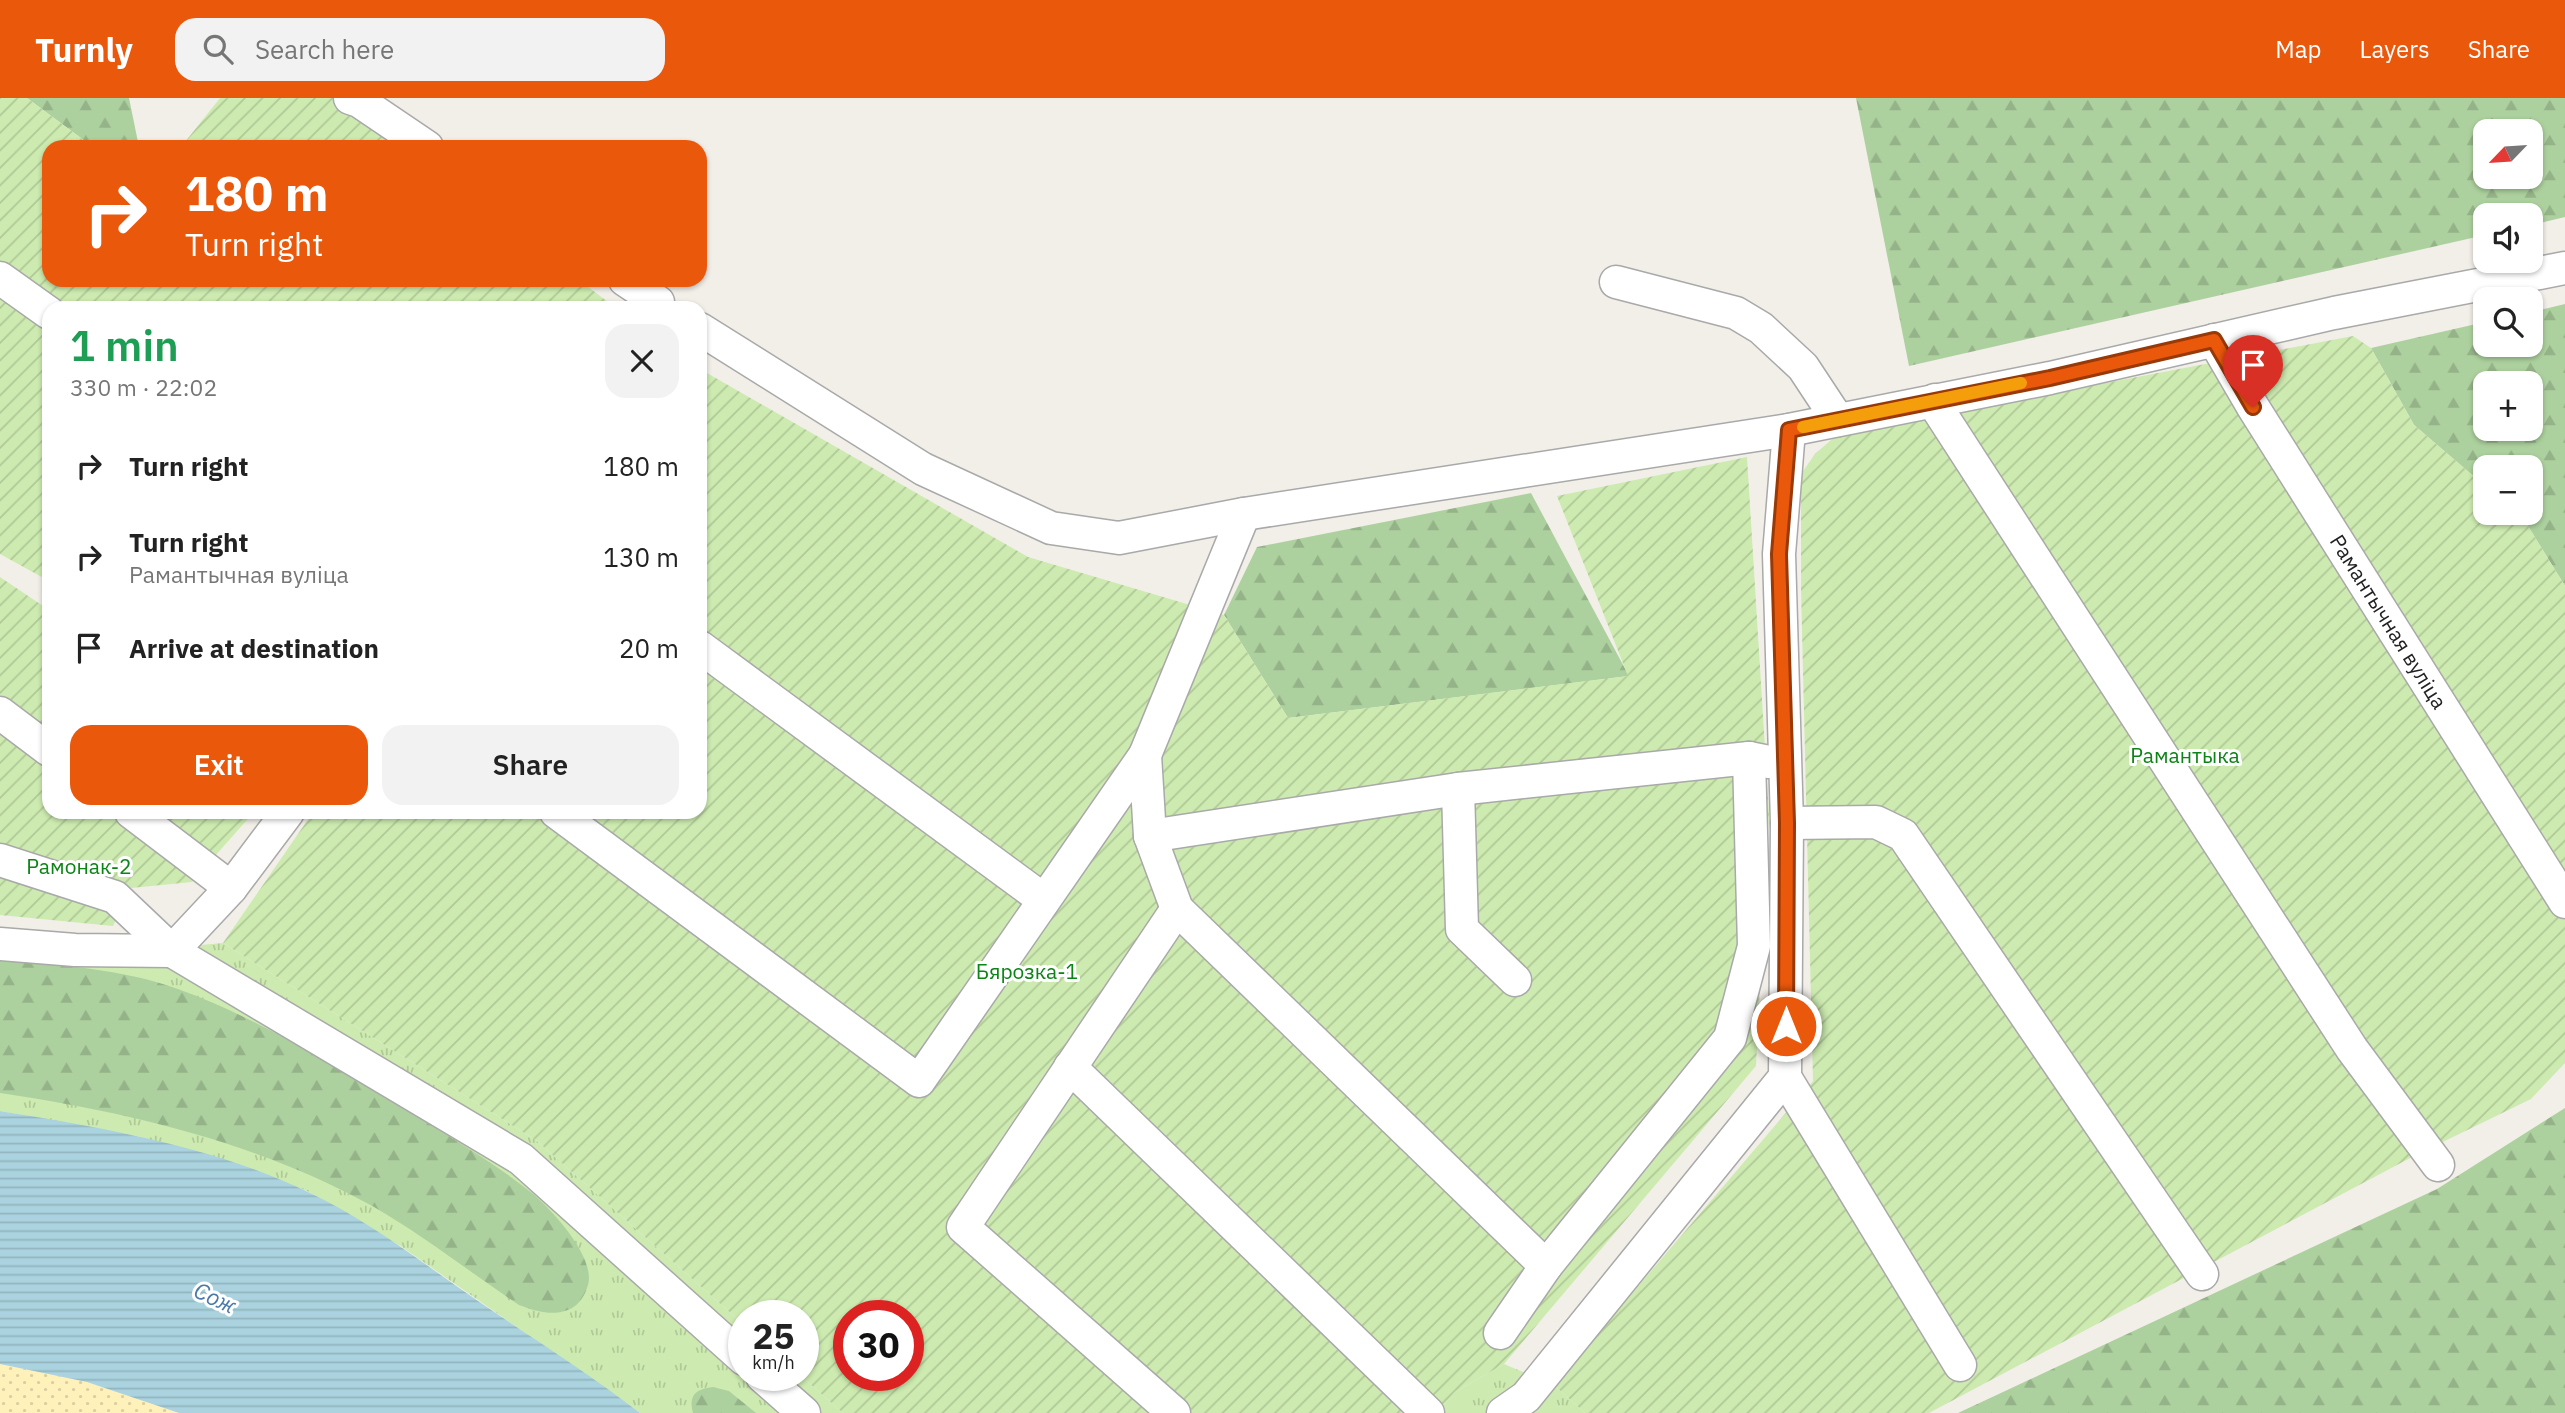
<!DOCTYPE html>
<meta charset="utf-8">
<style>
:root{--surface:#fff;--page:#f2f2f2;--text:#222;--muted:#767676;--accent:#ea580c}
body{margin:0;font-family:"IBM Plex Sans",sans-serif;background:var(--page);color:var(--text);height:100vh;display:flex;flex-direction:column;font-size:26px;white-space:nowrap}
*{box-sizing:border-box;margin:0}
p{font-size:23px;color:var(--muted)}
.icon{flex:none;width:38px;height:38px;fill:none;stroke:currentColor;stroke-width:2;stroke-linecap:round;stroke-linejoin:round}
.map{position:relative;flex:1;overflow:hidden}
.details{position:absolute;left:42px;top:203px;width:665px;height:518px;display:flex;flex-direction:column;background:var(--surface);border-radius:21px;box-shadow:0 2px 5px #0004}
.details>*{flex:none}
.top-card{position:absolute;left:42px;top:42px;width:665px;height:147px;border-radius:21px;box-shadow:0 2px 5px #0004;background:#ea580c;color:#fff;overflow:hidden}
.needle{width:46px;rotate:245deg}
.buttons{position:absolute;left:2473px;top:21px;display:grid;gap:14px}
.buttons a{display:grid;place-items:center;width:70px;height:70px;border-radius:14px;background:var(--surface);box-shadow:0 2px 5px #0004;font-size:35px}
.speed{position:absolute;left:728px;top:1202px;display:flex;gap:14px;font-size:35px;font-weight:700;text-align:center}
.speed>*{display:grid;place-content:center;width:91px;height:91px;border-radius:50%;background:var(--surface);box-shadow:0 2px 5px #0004;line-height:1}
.speed small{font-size:18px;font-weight:400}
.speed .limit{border:10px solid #d22;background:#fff;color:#111}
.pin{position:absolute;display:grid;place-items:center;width:60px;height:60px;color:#fff;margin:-72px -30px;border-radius:50% 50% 50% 0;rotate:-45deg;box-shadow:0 0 7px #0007}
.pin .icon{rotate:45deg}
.me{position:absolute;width:77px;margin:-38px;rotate:0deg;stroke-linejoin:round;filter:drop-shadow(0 0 5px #0008)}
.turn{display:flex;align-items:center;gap:24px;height:147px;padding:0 28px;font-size:32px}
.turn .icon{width:91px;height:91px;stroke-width:2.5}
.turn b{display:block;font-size:49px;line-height:60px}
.round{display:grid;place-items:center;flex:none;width:74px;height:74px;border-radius:21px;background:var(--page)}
.head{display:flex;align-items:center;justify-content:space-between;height:119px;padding:0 28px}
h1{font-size:42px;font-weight:600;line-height:52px;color:#1e9e55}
.primary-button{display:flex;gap:14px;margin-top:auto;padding:14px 28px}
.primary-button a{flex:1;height:80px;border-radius:21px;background:var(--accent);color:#fff;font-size:28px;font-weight:600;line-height:80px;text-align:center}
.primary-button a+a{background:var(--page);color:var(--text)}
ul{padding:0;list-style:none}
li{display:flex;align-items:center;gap:21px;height:91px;padding:0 28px}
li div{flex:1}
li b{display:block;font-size:26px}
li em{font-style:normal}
header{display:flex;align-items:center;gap:42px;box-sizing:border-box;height:98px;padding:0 35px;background:var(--accent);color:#fff}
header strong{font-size:33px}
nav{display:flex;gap:38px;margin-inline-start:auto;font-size:24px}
.search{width:490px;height:63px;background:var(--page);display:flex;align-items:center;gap:18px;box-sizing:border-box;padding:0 24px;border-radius:21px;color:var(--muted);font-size:26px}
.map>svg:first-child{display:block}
</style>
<header>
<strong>Turnly</strong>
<div class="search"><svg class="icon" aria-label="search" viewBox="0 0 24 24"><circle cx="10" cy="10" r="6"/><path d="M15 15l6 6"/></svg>Search here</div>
<nav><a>Map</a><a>Layers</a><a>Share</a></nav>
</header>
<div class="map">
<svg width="2565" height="1315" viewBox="0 0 2565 1315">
<defs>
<pattern id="grass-tufts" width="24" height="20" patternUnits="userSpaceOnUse" patternTransform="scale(1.75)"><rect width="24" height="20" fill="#cdebb0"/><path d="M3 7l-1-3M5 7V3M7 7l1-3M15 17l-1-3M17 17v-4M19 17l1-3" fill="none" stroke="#b0c997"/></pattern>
<pattern id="forest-firs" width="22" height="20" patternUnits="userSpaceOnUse" patternTransform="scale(1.75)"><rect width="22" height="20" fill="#add19e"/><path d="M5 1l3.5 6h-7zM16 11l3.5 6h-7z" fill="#95b388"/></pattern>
<pattern id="sand-dots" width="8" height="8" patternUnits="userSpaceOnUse" patternTransform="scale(1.75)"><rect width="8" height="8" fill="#fff1ba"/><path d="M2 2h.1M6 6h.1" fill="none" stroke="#dacea0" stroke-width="1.8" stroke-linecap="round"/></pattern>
<pattern id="garden-furrows" width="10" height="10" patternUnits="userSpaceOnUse" patternTransform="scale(1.75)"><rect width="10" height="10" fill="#cdebb0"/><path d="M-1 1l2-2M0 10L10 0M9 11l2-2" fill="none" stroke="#b0c997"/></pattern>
<pattern id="water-rules" width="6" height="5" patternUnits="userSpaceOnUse" patternTransform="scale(1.75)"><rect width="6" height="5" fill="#aad3df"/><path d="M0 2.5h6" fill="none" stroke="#92b5bf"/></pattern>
</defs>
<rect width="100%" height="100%" fill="#f2efe9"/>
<g fill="url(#grass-tufts)">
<path d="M 223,845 L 537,1043 L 744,1227 L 744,1278 L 801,1278 L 843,1315 L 640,1315 L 402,1149 L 307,1093 L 251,1071 L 137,1038 L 0,1013 L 0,865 Z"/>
<path d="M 1504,1266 L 1554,1287 L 1585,1315 L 1437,1315 L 1455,1294 Z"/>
</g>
<g fill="url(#forest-firs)" fill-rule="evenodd">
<path d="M 27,0 L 129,0 L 139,49 L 93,49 Z"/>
<path d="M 1856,0 L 2565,0 L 2565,119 L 2531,127 L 2530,117 L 2485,117 L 2485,137 L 1909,268 ZM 2530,33 L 2530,79 L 2485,79 L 2485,33 Z"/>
<path d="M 2565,206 L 2565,488 L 2520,415 L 2530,415 L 2530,369 L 2485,369 L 2485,388 L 2414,327 L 2371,250 L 2485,224 L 2485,247 L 2530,247 L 2531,214 ZM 2485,285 L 2530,285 L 2530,331 L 2485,331 Z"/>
<path d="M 1531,395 L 1629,578 L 1288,620 L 1224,517 L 1257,449 Z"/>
<path d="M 0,861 C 57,867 124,871 178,891 C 258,920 331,966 403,1010 C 446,1037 492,1063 532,1095 C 552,1112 596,1159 588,1187 C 578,1222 546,1218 519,1207 C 471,1175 424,1138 374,1109 C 260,1045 128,1014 0,995 Z"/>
<path d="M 2565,1010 L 2565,1315 L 1958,1315 L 2437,1091 Z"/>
<path d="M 713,1289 L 729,1293 L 756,1315 L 693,1315 C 688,1297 696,1291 713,1289 Z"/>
</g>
<path fill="url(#sand-dots)" d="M 0,1266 L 87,1284 L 179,1315 L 0,1315 Z"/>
<g fill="url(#garden-furrows)" fill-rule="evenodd">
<path d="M 0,0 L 27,0 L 93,49 L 49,49 L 49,182 L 579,182 L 616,210 L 49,210 L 49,483 L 0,456 Z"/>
<path d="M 220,0 L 336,0 L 402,49 L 181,49 Z"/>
<path d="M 2353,238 L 2371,250 L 2414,327 L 2485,388 L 2485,415 L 2520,415 L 2565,488 L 2565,965 L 2531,1001 L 2414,1058 L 1929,1315 L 1585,1315 L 1554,1287 L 1813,983 L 1801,492 L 1801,376 L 1815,356 L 1838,336 Z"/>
<path d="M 700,271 L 1028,459 L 1224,517 L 1288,620 L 1628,578 L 1557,398 L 1747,359 L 1769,715 L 1756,968 L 1504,1266 L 1455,1294 L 1437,1315 L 843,1315 L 801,1278 L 803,1278 L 803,1218 L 744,1218 L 744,1227 L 537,1043 L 223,845 L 313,714 L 700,714 ZM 849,1218 L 908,1218 L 908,1278 L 849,1278 Z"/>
<path d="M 0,479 L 49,512 L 49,714 L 254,714 L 192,784 L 131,790 L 113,828 L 0,817 Z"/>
</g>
<path fill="url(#water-rules)" d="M 0,1013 C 104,1030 212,1048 308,1094 C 370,1123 422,1165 478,1203 C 532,1240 588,1275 640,1315 L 179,1315 L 87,1284 L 0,1266 Z"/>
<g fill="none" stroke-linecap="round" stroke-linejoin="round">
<g stroke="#a9a9a9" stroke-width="35">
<g id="minor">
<path d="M 350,0 L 359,3 L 427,49"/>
<path d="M 0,180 L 49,215"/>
<path d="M 625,182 L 658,204"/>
<path d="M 1616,184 L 1736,215 L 1761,230 L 1803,269 L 1838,322"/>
<path d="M 700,231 L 923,371 L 1051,430 L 1119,440 L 1244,416 L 1789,332 L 2050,280 L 2334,215 L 2565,170"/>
<path d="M 2214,242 L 2253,309 L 2565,804"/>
<path d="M 1935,302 L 1939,313 L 2352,951 L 2438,1067"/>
<path d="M 700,549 L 1044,802"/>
<path d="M 0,615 L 49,652"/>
<path d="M 1145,657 L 1150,738 L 1177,811 L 1546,1168"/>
<path d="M 1458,691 L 1462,831 L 1515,882"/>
<path d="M 131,714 L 231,790"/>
<path d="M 556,714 L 919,983 L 1145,657 L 1244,416"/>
<path d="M 1787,725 L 1876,724 L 1903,737 L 2202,1176"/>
<path d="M 1150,738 L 1458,691 L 1749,660 L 1769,664"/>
<path d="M 0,762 L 115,799 L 172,853 L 521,1061 L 744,1261"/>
<path d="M 0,846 L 75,852 L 172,853 L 231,790 L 288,714"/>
<path d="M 1070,969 L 1428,1315"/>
<path d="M 1785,979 L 1960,1267"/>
<path d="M 1500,1235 L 1546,1168 L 1730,940 L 1754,848 L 1749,660"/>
<path d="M 762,1278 L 804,1315"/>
<path d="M 1174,1315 L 963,1129 L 1177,811"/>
<path d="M 1503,1315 L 1526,1299 L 1785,979 L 1787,725 L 1779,456 L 1789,332"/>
</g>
</g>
<use href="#minor" stroke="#fff" stroke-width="32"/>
</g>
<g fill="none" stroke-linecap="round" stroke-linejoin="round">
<g stroke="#983908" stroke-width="18">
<path id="route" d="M 1786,928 L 1787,725 L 1779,456 L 1789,332 L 2050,280 L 2214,242 L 2253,309"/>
</g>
<use href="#route" stroke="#ea580c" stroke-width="12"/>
<path stroke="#f59e0b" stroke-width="12" d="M 1803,329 L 2021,285"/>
</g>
<g text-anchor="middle" stroke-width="6" stroke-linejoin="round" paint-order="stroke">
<g font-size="21" fill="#222" stroke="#fff">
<text transform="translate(2388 524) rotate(58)" y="7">Рамантычная вуліца</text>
</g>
<g font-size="21" fill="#0c8416" stroke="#fff">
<text x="2185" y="665">Рамантыка</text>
<text x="79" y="776">Рамонак-2</text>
<text x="1027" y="881">Бярозка-1</text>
</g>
<g font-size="23" font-style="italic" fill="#4a7aab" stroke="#fff">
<text transform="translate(215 1200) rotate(25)" y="8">Сож</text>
</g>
</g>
</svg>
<div class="buttons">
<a><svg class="needle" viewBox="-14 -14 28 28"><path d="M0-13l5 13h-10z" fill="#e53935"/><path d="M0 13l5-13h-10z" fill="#767676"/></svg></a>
<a><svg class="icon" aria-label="sound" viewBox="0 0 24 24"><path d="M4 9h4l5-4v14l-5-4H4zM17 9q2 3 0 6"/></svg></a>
<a><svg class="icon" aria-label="search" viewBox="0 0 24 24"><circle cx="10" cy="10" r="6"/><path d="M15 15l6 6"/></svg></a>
<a>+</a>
<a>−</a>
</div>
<div class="speed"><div>25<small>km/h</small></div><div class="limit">30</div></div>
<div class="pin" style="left:2253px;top:309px;background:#d93025"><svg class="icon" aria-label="arrive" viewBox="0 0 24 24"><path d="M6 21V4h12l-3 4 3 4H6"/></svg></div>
<svg class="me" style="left:1786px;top:928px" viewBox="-20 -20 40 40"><circle r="17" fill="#ea580c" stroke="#fff" stroke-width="3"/><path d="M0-11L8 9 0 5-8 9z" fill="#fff"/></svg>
<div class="top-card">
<div class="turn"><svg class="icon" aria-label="right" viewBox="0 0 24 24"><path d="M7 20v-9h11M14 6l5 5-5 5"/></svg><div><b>180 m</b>Turn right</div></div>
</div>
<section class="details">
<div class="head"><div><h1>1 min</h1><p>330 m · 22:02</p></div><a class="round"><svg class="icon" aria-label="close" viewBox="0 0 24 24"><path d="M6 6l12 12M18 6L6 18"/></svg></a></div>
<ul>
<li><svg class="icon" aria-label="right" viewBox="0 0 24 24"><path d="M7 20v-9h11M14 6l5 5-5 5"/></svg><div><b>Turn right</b></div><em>180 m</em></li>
<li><svg class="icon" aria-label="right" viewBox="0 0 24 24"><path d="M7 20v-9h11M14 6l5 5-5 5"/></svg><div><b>Turn right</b><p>Рамантычная вуліца</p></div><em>130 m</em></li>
<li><svg class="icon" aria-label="arrive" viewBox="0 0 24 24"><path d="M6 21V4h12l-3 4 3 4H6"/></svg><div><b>Arrive at destination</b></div><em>20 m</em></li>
</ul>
<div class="primary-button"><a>Exit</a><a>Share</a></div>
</section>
</div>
